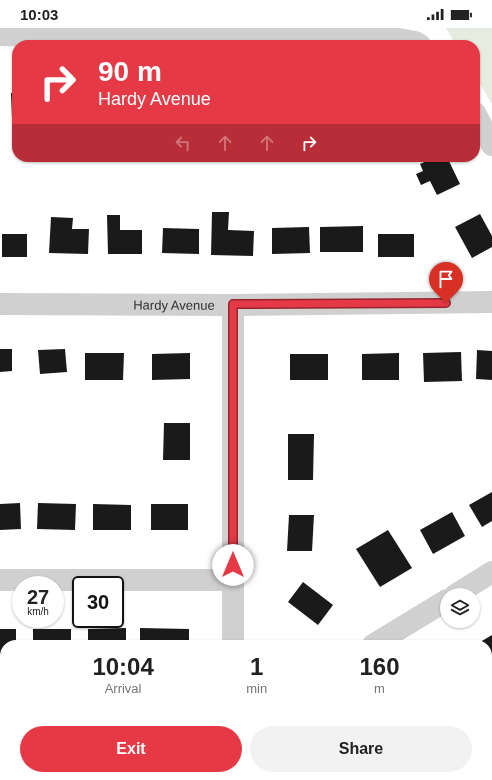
<!DOCTYPE html>
<style>
:root{--surface:#fff;--page:#f2f2f2;--text:#222;--muted:#767676;--accent:#e63946}
body{margin:0;font-family:Arial,sans-serif;background:var(--page);color:var(--text);height:100vh;display:flex;flex-direction:column;font-size:15px;white-space:nowrap}
*{box-sizing:border-box;margin:0}
p{font-size:13px;color:var(--muted)}
.icon{flex:none;width:22px;height:22px;fill:none;stroke:currentColor;stroke-width:2;stroke-linecap:round;stroke-linejoin:round}
.map{position:relative;flex:1;overflow:hidden}
.drawer{position:absolute;left:0px;top:612px;width:492px;height:140px;display:flex;flex-direction:column;background:var(--surface);border-radius:16px 16px 0 0;box-shadow:0 1px 3px #0004}
.drawer>*{flex:none}
.top-card{position:absolute;left:12px;top:12px;width:468px;height:122px;border-radius:16px;box-shadow:0 1px 3px #0004;background:#e63946;color:#fff;overflow:hidden}
.fabs{position:absolute;left:440px;top:560px;display:grid;gap:8px}
.fabs a{display:grid;place-items:center;width:40px;height:40px;border-radius:50%;background:var(--surface);box-shadow:0 1px 3px #0004;font-size:20px}
.speed{position:absolute;left:12px;top:548px;display:flex;gap:8px;font-size:20px;font-weight:700;text-align:center}
.speed>*{display:grid;place-content:center;width:52px;height:52px;border-radius:50%;background:var(--surface);box-shadow:0 1px 3px #0004;line-height:1}
.speed small{font-size:10px;font-weight:400}
.speed .limit{border:2px solid #111;border-radius:6px;background:#fff;color:#111}
.pin{position:absolute;display:grid;place-items:center;width:34px;height:34px;color:#fff;margin:-41px -17px;border-radius:50% 50% 50% 0;rotate:-45deg;box-shadow:0 0 4px #0007}
.pin .icon{rotate:45deg}
.me{position:absolute;width:44px;margin:-22px;rotate:0deg;stroke-linejoin:round;filter:drop-shadow(0 0 3px #0008)}
.turn{display:flex;align-items:center;gap:14px;height:84px;padding:0 20px;font-size:18px}
.turn .icon{width:52px;height:52px;stroke-width:2.5}
.turn b{display:block;font-size:28px;line-height:34px}
.lanes{display:flex;align-items:center;height:38px;padding:0 20px;background:#0003;justify-content:center;gap:20px;direction:ltr}
.lanes .off{opacity:.35}
.eta{display:flex;justify-content:space-evenly;align-items:center;height:68px;text-align:center}
.eta b{font-size:24px;font-weight:700;line-height:28px}
.cta{display:flex;gap:8px;margin-top:auto;padding:8px 20px}
.cta a{flex:1;height:46px;border-radius:24px;background:var(--accent);color:#fff;font-size:16px;font-weight:700;line-height:46px;text-align:center}
.cta a+a{background:var(--page);color:var(--text)}
.status{display:flex;justify-content:space-between;align-items:center;height:28px;padding:0 20px;background:var(--surface);direction:ltr}
.status svg{height:11px;fill:currentColor}
.map>svg:first-child{display:block}
</style>
<div class="status"><b>10:03</b><svg viewBox="0 0 49 12"><path d="M0 12V9h3v3zM5 12V6h3v6zM10 12V3h3v9zM15 12V0h3v12zM26 1h20v11H26zM47 4h2v5h-2z"/></svg></div>
<div class="map">
<svg width="492" height="752" viewBox="0 0 492 752">
<rect width="100%" height="100%" fill="#fff"/>
<path fill="#e6ecdf" d="M 446,0 L 492,0 L 492,76 L 475,48 L 475,17 L 456,17 Z"/>
<g fill="#1a1a1a">
<path d="M 17,64 L 17,90 L 12,90 L 11,65 Z"/>
<path d="M 436,129 L 447,129 L 460,156 L 437,167 L 430,153 L 421,157 L 416,146 L 423,143 L 420,136 Z"/>
<path d="M 212,184 L 229,184 L 228,202 L 254,203 L 253,228 L 211,227 Z"/>
<path d="M 480,186 L 492,208 L 492,219 L 472,230 L 455,199 Z"/>
<path d="M 107,187 L 120,187 L 120,202 L 142,202 L 142,226 L 108,226 Z"/>
<path d="M 51,189 L 73,190 L 72,201 L 89,201 L 88,226 L 49,225 Z"/>
<path d="M 363,198 L 363,224 L 320,224 L 320,199 Z"/>
<path d="M 309,199 L 310,225 L 272,226 L 272,200 Z"/>
<path d="M 163,200 L 199,201 L 199,226 L 162,225 Z"/>
<rect x="2" y="206" width="25" height="23"/>
<rect x="378" y="206" width="36" height="23"/>
<path d="M 0,321 L 12,321 L 12,343 L 0,344 Z"/>
<path d="M 65,321 L 67,344 L 40,346 L 38,322 Z"/>
<path d="M 477,322 L 492,323 L 492,352 L 476,351 Z"/>
<path d="M 461,324 L 462,353 L 424,354 L 423,325 Z"/>
<path d="M 85,325 L 124,325 L 123,352 L 85,352 Z"/>
<path d="M 190,325 L 190,351 L 152,352 L 152,326 Z"/>
<path d="M 399,325 L 399,352 L 362,352 L 362,326 Z"/>
<rect x="290" y="326" width="38" height="26"/>
<path d="M 164,395 L 190,395 L 190,432 L 163,432 Z"/>
<path d="M 288,406 L 314,406 L 313,452 L 288,452 Z"/>
<path d="M 492,464 L 492,493 L 482,499 L 469,477 Z"/>
<path d="M 20,475 L 21,501 L 0,502 L 0,476 Z"/>
<path d="M 38,475 L 76,476 L 75,502 L 37,501 Z"/>
<path d="M 93,476 L 131,477 L 131,502 L 93,502 Z"/>
<rect x="151" y="476" width="37" height="26"/>
<path d="M 452,484 L 465,508 L 433,526 L 420,502 Z"/>
<path d="M 289,487 L 314,487 L 312,523 L 287,523 Z"/>
<path d="M 388,502 L 412,540 L 380,559 L 356,521 Z"/>
<path d="M 303,554 L 333,577 L 318,597 L 288,574 Z"/>
<path d="M 126,600 L 126,617 L 88,617 L 88,601 Z"/>
<path d="M 140,600 L 189,601 L 189,617 L 140,617 Z"/>
<path d="M 0,601 L 16,601 L 16,617 L 5,617 L 5,627 L 0,627 Z"/>
<rect x="33" y="601" width="38" height="16"/>
<path d="M 492,607 L 492,642 L 487,645 L 487,617 L 475,617 Z"/>
<path d="M 0,724 L 5,724 L 6,751 L 0,752 Z"/>
<path d="M 156,747 L 183,747 L 183,752 L 155,752 Z"/>
</g>
<g fill="none" stroke-linecap="round" stroke-linejoin="round">
<g stroke="#d0d0d0" stroke-width="22">
<path d="M 0,7 L 120,11 L 302,8 L 399,11 L 415,14 L 420,17"/>
<path d="M 475,85 L 492,117"/>
<path id="s1" d="M 0,276 L 233,277 L 492,274"/>
<path d="M 233,277 L 233,617"/>
<path d="M 0,552 L 233,552"/>
<path d="M 455,567 L 492,544"/>
<path d="M 373,617 L 447,572"/>
<path d="M 227,752 L 228,747"/>
</g>
</g>
<g fill="none" stroke-linecap="round" stroke-linejoin="round">
<g stroke="#96252e" stroke-width="10">
<path id="route" d="M 233,537 L 233,276 L 446,275"/>
</g>
<use href="#route" stroke="#e63946" stroke-width="7"/>
</g>
<g text-anchor="middle" stroke-width="4" stroke-linejoin="round" paint-order="stroke">
<g font-size="13" fill="#333" stroke="#fff">
<text dy="5" stroke="none"><textPath href="#s1" startOffset="174">Hardy Avenue</textPath></text>
</g>
</g>
</svg>
<div class="fabs">
<a><svg class="icon" aria-label="layers" viewBox="0 0 24 24"><path d="M12 4l9 5-9 5-9-5zM3 14l9 5 9-5"/></svg></a>
</div>
<div class="speed"><div>27<small>km/h</small></div><div class="limit">30</div></div>
<div class="pin" style="left:446px;top:275px;background:#d93025"><svg class="icon" aria-label="arrive" viewBox="0 0 24 24"><path d="M6 21V4h12l-3 4 3 4H6"/></svg></div>
<svg class="me" style="left:233px;top:537px" viewBox="-20 -20 40 40"><circle r="19" fill="#fff"/><path d="M0-13L10 11 0 6-10 11z" fill="#e63946"/></svg>
<div class="top-card">
<div class="turn"><svg class="icon" aria-label="right" viewBox="0 0 24 24"><path d="M7 20v-9h11M14 6l5 5-5 5"/></svg><div><b>90 m</b>Hardy Avenue</div></div>
<div class="lanes"><svg class="icon off" aria-label="left" viewBox="0 0 24 24"><path d="M17 20v-9H6M10 6l-5 5 5 5"/></svg><svg class="icon off" aria-label="ahead" viewBox="0 0 24 24"><path d="M12 20V5M6 11l6-6 6 6"/></svg><svg class="icon off" aria-label="ahead" viewBox="0 0 24 24"><path d="M12 20V5M6 11l6-6 6 6"/></svg><svg class="icon" aria-label="right" viewBox="0 0 24 24"><path d="M7 20v-9h11M14 6l5 5-5 5"/></svg></div>
</div>
<section class="drawer">
<div class="eta">
<div><b>10:04</b><p>Arrival</p></div>
<div><b>1</b><p>min</p></div>
<div><b>160</b><p>m</p></div>
</div>
<div class="cta"><a>Exit</a><a>Share</a></div>
</section>
</div>
